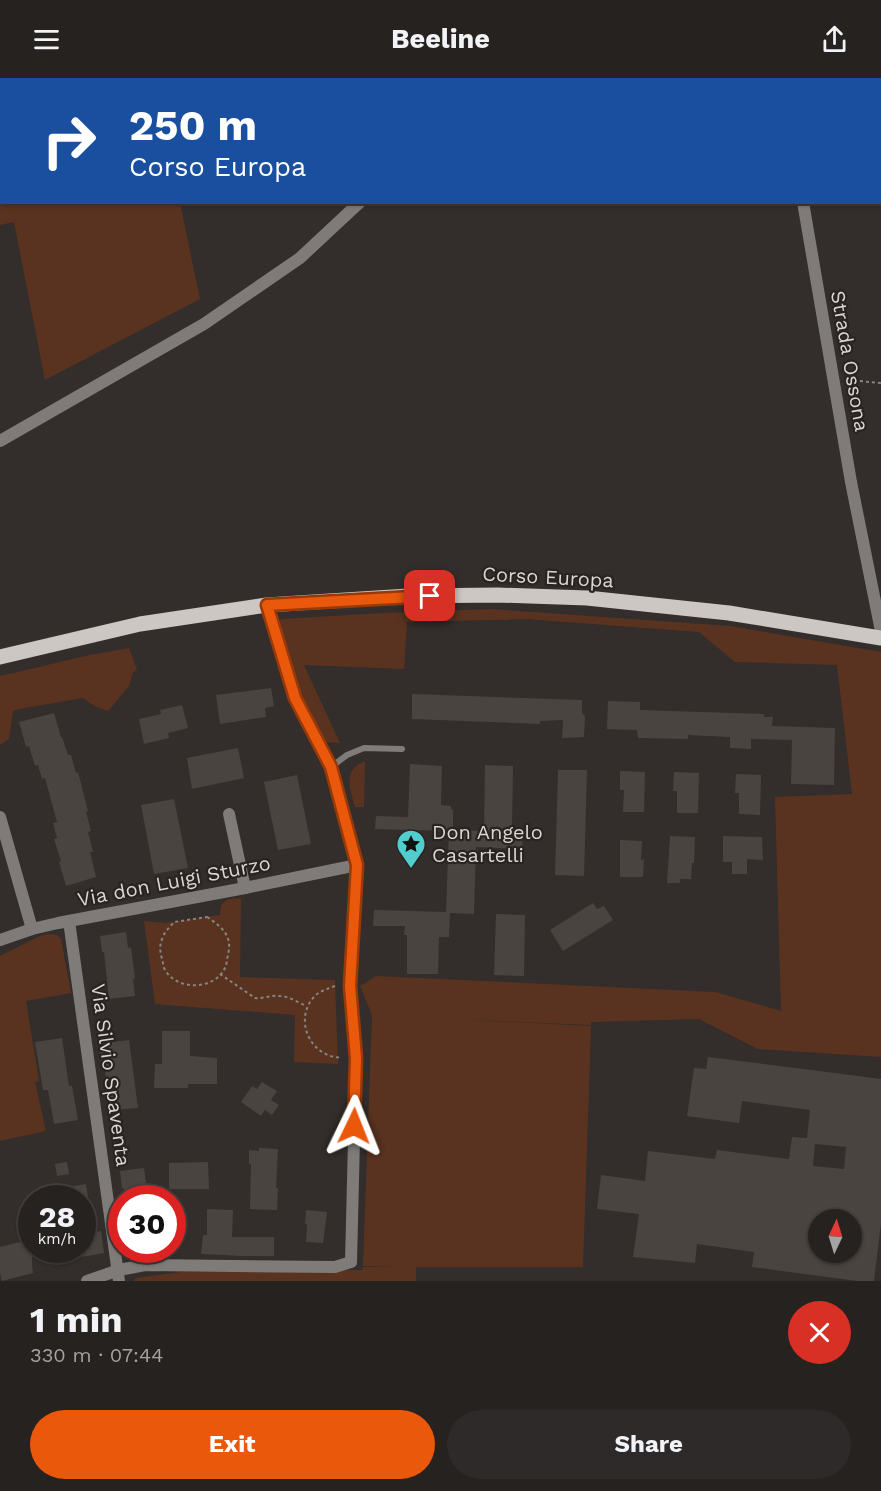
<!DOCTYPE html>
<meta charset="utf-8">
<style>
:root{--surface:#262220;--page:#2e2a29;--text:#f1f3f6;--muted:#a4a4a5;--line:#423f3e;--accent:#ea580c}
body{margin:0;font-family:"Work Sans",sans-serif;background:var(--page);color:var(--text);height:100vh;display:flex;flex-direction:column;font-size:22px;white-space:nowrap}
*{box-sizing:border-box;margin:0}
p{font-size:20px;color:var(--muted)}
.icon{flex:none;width:33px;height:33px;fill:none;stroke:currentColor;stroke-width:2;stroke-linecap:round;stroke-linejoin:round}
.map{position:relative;height:1203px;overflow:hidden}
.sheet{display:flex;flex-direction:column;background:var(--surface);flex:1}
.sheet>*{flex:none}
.guide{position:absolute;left:0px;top:0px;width:882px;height:126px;box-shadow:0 2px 4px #0004,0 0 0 2px var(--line);background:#1a4fa0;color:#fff;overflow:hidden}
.needle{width:39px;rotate:4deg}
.fabs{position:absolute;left:808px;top:1131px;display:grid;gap:12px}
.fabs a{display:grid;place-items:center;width:54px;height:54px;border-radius:50%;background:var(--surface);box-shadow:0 2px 4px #0004,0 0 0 2px var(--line);font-size:30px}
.speed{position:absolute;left:18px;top:1107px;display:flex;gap:12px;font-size:30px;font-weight:700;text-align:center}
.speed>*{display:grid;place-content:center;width:78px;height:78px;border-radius:50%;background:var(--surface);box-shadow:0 2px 4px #0004,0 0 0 2px var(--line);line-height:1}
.speed small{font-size:15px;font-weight:400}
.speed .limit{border:9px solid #d22;background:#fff;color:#111}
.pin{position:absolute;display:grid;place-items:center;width:51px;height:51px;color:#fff;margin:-26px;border-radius:12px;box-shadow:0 3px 9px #0006}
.me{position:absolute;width:66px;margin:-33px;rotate:2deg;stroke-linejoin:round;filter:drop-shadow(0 0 4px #0008)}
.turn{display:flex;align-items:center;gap:21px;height:126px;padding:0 30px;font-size:27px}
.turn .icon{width:78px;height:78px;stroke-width:2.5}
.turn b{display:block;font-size:42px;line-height:51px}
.round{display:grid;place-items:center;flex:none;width:63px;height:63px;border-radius:32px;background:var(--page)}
.overview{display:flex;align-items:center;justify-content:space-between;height:102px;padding:0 30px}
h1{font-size:36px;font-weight:700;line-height:45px}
.primary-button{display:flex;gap:12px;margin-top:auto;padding:12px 30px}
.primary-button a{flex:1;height:69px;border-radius:36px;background:var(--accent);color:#fff;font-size:24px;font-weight:700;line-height:69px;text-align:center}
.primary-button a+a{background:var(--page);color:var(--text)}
header{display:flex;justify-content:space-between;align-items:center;height:78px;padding:0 30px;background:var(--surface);font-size:27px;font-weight:700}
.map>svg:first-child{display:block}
</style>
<header><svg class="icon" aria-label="menu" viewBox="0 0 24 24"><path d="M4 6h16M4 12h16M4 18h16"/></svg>Beeline<svg class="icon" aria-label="share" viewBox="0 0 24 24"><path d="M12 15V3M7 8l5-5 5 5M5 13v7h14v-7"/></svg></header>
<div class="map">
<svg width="881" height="1203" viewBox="0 0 881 1203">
<rect width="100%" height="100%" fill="#332d2b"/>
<g fill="#5a3320">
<path d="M 0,0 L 153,0 L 154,1 L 2,2 L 2,124 L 180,125 L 200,221 L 45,302 L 14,144 L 0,147 Z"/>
<path d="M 491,531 L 730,548 L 881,574 L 881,979 L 758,971 L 699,941 L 591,944 L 591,947 L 452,941 L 591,948 L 583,1189 L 416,1189 L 416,1203 L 134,1203 L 136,1200 L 181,1194 L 362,1192 L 363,1189 L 397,1189 L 363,1188 L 372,937 L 360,908 L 376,898 L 715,914 L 781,933 L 775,719 L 852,716 L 837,587 L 735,584 L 699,554 L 526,541 L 407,544 L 404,591 L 304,587 L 340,665 L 324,664 L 303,625 L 278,548 L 278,544 L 281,541 L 383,535 Z"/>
<path d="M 129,570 L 137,592 L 133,594 L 129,608 L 108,633 L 94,628 L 83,620 L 19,631 L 13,633 L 9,661 L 0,667 L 0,598 L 90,577 Z"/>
<path d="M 365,683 L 364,729 L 355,729 C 350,711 342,692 365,683 Z"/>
<path d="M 241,820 L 240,899 L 335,902 L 338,986 L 294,984 L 295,937 L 155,926 L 144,843 L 165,845 L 220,837 L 221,827 L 228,821 Z"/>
<path d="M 49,856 L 57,857 L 61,861 L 71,915 L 26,923 L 39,1003 L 35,1004 L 46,1053 L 0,1063 L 0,878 L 40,858 Z"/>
</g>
<g fill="#4a4441" fill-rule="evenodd">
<path d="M 271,610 L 274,628 L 265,630 L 266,639 L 220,646 L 216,617 Z"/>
<path d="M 412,616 L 582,622 L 582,635 L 585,638 L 584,659 L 562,660 L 563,642 L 540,643 L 540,646 L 412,641 Z"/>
<path d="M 608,623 L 640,624 L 640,632 L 764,636 L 764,639 L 773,639 L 772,648 L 835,650 L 834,707 L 791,706 L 792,662 L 751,661 L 751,671 L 730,670 L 730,659 L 688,657 L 688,661 L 638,660 L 637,652 L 607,651 Z"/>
<path d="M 182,627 L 188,650 L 168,655 L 169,660 L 144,666 L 139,641 L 161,636 L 160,632 Z"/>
<path d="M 54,635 L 61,659 L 62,659 L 68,677 L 71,677 L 76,695 L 78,694 L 88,733 L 86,734 L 91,753 L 88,754 L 93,774 L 90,774 L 96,799 L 66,808 L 59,784 L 61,783 L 54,761 L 57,760 L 53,745 L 57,744 L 45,700 L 42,701 L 38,687 L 35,688 L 29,668 L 26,669 L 19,644 Z"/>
<path d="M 238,670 L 244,700 L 192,711 L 187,680 Z"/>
<path d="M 410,686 L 442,688 L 441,727 L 451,728 L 451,731 L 453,732 L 453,752 L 484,753 L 485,687 L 513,688 L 512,750 L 523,750 L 522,771 L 476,769 L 474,836 L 450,835 L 449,859 L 439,859 L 438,896 L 407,896 L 407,857 L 404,857 L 405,848 L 373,848 L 374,832 L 446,834 L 449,753 L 375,751 L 376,738 L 408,739 Z"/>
<path d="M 558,692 L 587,692 L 584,798 L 555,797 Z"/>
<path d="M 620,693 L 645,694 L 644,734 L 623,734 L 624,712 L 620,712 Z"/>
<path d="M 674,694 L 699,695 L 698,735 L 677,735 L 677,713 L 673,713 Z"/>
<path d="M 736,696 L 761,697 L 760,737 L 739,736 L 739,715 L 735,715 Z"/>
<path d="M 297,697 L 311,766 L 278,772 L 264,704 Z"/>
<path d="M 174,721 L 188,790 L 154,796 L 141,727 Z"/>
<path d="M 670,758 L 695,759 L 694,785 L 692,785 L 691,801 L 680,801 L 680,805 L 667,805 Z"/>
<path d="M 723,758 L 762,759 L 763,782 L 747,781 L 747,796 L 732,796 L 732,784 L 723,784 Z"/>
<path d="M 620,762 L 642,763 L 641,782 L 644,781 L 643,799 L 620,799 Z"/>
<path d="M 593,825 L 597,831 L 604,828 L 613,842 L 563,873 L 550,852 Z"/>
<path d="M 496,836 L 525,837 L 524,898 L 494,897 Z"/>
<path d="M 126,854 L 128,870 L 131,869 L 135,900 L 133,901 L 135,918 L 109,921 L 104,874 L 102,874 L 100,858 Z"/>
<path d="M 162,953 L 190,953 L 190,978 L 217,980 L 217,1006 L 188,1006 L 188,1010 L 154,1010 L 155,986 L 162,986 Z"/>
<path d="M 62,960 L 69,1008 L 72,1008 L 78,1042 L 54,1046 L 48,1012 L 43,1012 L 35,964 Z"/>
<path d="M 129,962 L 138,1030 L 111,1032 L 104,987 L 102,988 L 99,966 Z"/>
<path d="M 708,979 L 881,1001 L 881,1145 L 874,1203 L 857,1203 L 752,1189 L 754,1174 L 697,1166 L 695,1185 L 633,1179 L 639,1136 L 597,1131 L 601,1097 L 645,1103 L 648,1073 L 715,1081 L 717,1072 L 789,1081 L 792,1059 L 807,1060 L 810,1032 L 742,1023 L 739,1045 L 687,1038 L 694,990 L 706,991 ZM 815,1066 L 846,1069 L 844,1091 L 813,1088 ZM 819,1142 L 852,1142 L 852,1174 L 819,1174 Z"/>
<path d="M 262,1004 L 277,1013 L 271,1022 L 279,1027 L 272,1037 L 265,1032 L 261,1038 L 241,1024 L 252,1008 L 257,1011 Z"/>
<path d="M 259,1070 L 278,1071 L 276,1110 L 278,1110 L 277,1132 L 250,1131 L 251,1086 L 249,1086 L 249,1072 L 259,1073 Z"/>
<path d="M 67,1084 L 69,1096 L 57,1098 L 55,1086 Z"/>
<path d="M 208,1084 L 209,1111 L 169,1111 L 169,1085 Z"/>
<path d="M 144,1090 L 148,1120 L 126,1120 L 124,1110 L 122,1111 L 120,1093 Z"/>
<path d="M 86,1106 L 88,1120 L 70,1120 L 68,1109 Z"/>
<path d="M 207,1131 L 233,1132 L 232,1159 L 274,1159 L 274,1178 L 242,1178 L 201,1176 L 203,1157 L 207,1157 Z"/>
<path d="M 306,1132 L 327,1134 L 323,1165 L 306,1164 L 307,1146 L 305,1146 Z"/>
<path d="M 101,1153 L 104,1175 L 82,1179 L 82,1156 Z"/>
<path d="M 32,1161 L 32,1188 L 33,1195 L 2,1203 L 0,1195 L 0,1169 Z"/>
</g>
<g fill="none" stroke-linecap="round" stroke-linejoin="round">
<g stroke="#888482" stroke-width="2" stroke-dasharray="3 3" stroke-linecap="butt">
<path d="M 848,302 L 881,305"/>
<path d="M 207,839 C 221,848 233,858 228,876 C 227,880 227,886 225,890 C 214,913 175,913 164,890 C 163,887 163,884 162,881 C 160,873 159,867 163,859 C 165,853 170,849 174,844 Z"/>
<path d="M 220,896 L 255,920 C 263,921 270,917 279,918 C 288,918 298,924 306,928"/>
<path d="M 335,908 C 327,911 319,913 314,919 C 297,937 305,968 328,977 C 332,979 337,979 341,980"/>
</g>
<path stroke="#7e7b79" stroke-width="6" d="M 331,689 L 347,677 L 364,670 L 402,671"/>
<g stroke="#7e7b79" stroke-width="12">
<path d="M 788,0 L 788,2"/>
<path d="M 803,124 L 851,404 L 881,553"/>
<path d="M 229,736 L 245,810"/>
<path d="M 0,739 L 32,851"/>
<path d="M 69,843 L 119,1203"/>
<path d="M 0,862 L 32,851 L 58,845 L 245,810 L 357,787"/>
<path d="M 87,1203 L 119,1192 L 145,1187 L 335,1189 L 351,1184 L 356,980 L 349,908 L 357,787 L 331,689 L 295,620 L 267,527"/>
</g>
<g stroke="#7e7b79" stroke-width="12">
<path d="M 433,2 L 433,0"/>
<path d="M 0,363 L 204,246 L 300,180 L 360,124"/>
</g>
<path stroke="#cdc7c4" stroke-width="15" d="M 0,579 L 140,546 L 267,527 L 408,518 L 498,517 L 587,520 L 729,535 L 881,560"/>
</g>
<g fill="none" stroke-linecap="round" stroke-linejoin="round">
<g stroke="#983908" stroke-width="15">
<path id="route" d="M 354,1048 L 356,980 L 350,908 L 357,787 L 331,689 L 295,620 L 267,527 L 430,518"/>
</g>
<use href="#route" stroke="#ea580c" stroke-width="10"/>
</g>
<defs>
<g id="sight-pin" transform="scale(1.5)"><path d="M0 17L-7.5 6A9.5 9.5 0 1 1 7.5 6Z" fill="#52cdce" stroke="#292421"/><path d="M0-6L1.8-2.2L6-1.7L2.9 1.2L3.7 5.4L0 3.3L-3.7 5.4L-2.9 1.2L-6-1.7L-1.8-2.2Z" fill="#111"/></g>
</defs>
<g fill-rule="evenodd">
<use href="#sight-pin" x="411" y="766"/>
</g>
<g text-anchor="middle" stroke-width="4.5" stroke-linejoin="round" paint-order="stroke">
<g font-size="20" fill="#d9d6d4" stroke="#292421">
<text transform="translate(850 283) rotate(80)" y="7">Strada Ossona</text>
<text transform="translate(548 499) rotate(3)" y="7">Corso Europa</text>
<text transform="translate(174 803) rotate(-11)" y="7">Via don Luigi Sturzo</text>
<text transform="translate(111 997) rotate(82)" y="7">Via Silvio Spaventa</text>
</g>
<g font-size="20" fill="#d9d6d4" stroke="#292421" text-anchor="start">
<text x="432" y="761">Don Angelo<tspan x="432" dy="23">Casartelli</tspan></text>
</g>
</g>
</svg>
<div class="fabs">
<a><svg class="needle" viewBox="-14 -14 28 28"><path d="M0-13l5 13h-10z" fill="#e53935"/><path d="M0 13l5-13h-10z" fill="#a4a4a5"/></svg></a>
</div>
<div class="speed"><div>28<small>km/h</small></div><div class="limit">30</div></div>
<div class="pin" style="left:430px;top:518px;background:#d93025"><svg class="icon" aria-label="arrive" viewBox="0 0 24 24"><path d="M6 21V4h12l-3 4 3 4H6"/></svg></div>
<svg class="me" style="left:354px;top:1048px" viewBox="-20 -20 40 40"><path d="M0-17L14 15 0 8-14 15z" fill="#ea580c" stroke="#fff" stroke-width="4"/></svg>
<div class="guide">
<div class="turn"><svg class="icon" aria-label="right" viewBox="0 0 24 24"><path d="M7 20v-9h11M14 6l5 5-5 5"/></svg><div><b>250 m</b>Corso Europa</div></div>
</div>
</div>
<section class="sheet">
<div class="overview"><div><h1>1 min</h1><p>330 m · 07:44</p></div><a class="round" style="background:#d93025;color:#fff"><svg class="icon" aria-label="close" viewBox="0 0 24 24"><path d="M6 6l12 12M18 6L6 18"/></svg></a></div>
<div class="primary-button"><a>Exit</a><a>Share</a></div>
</section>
